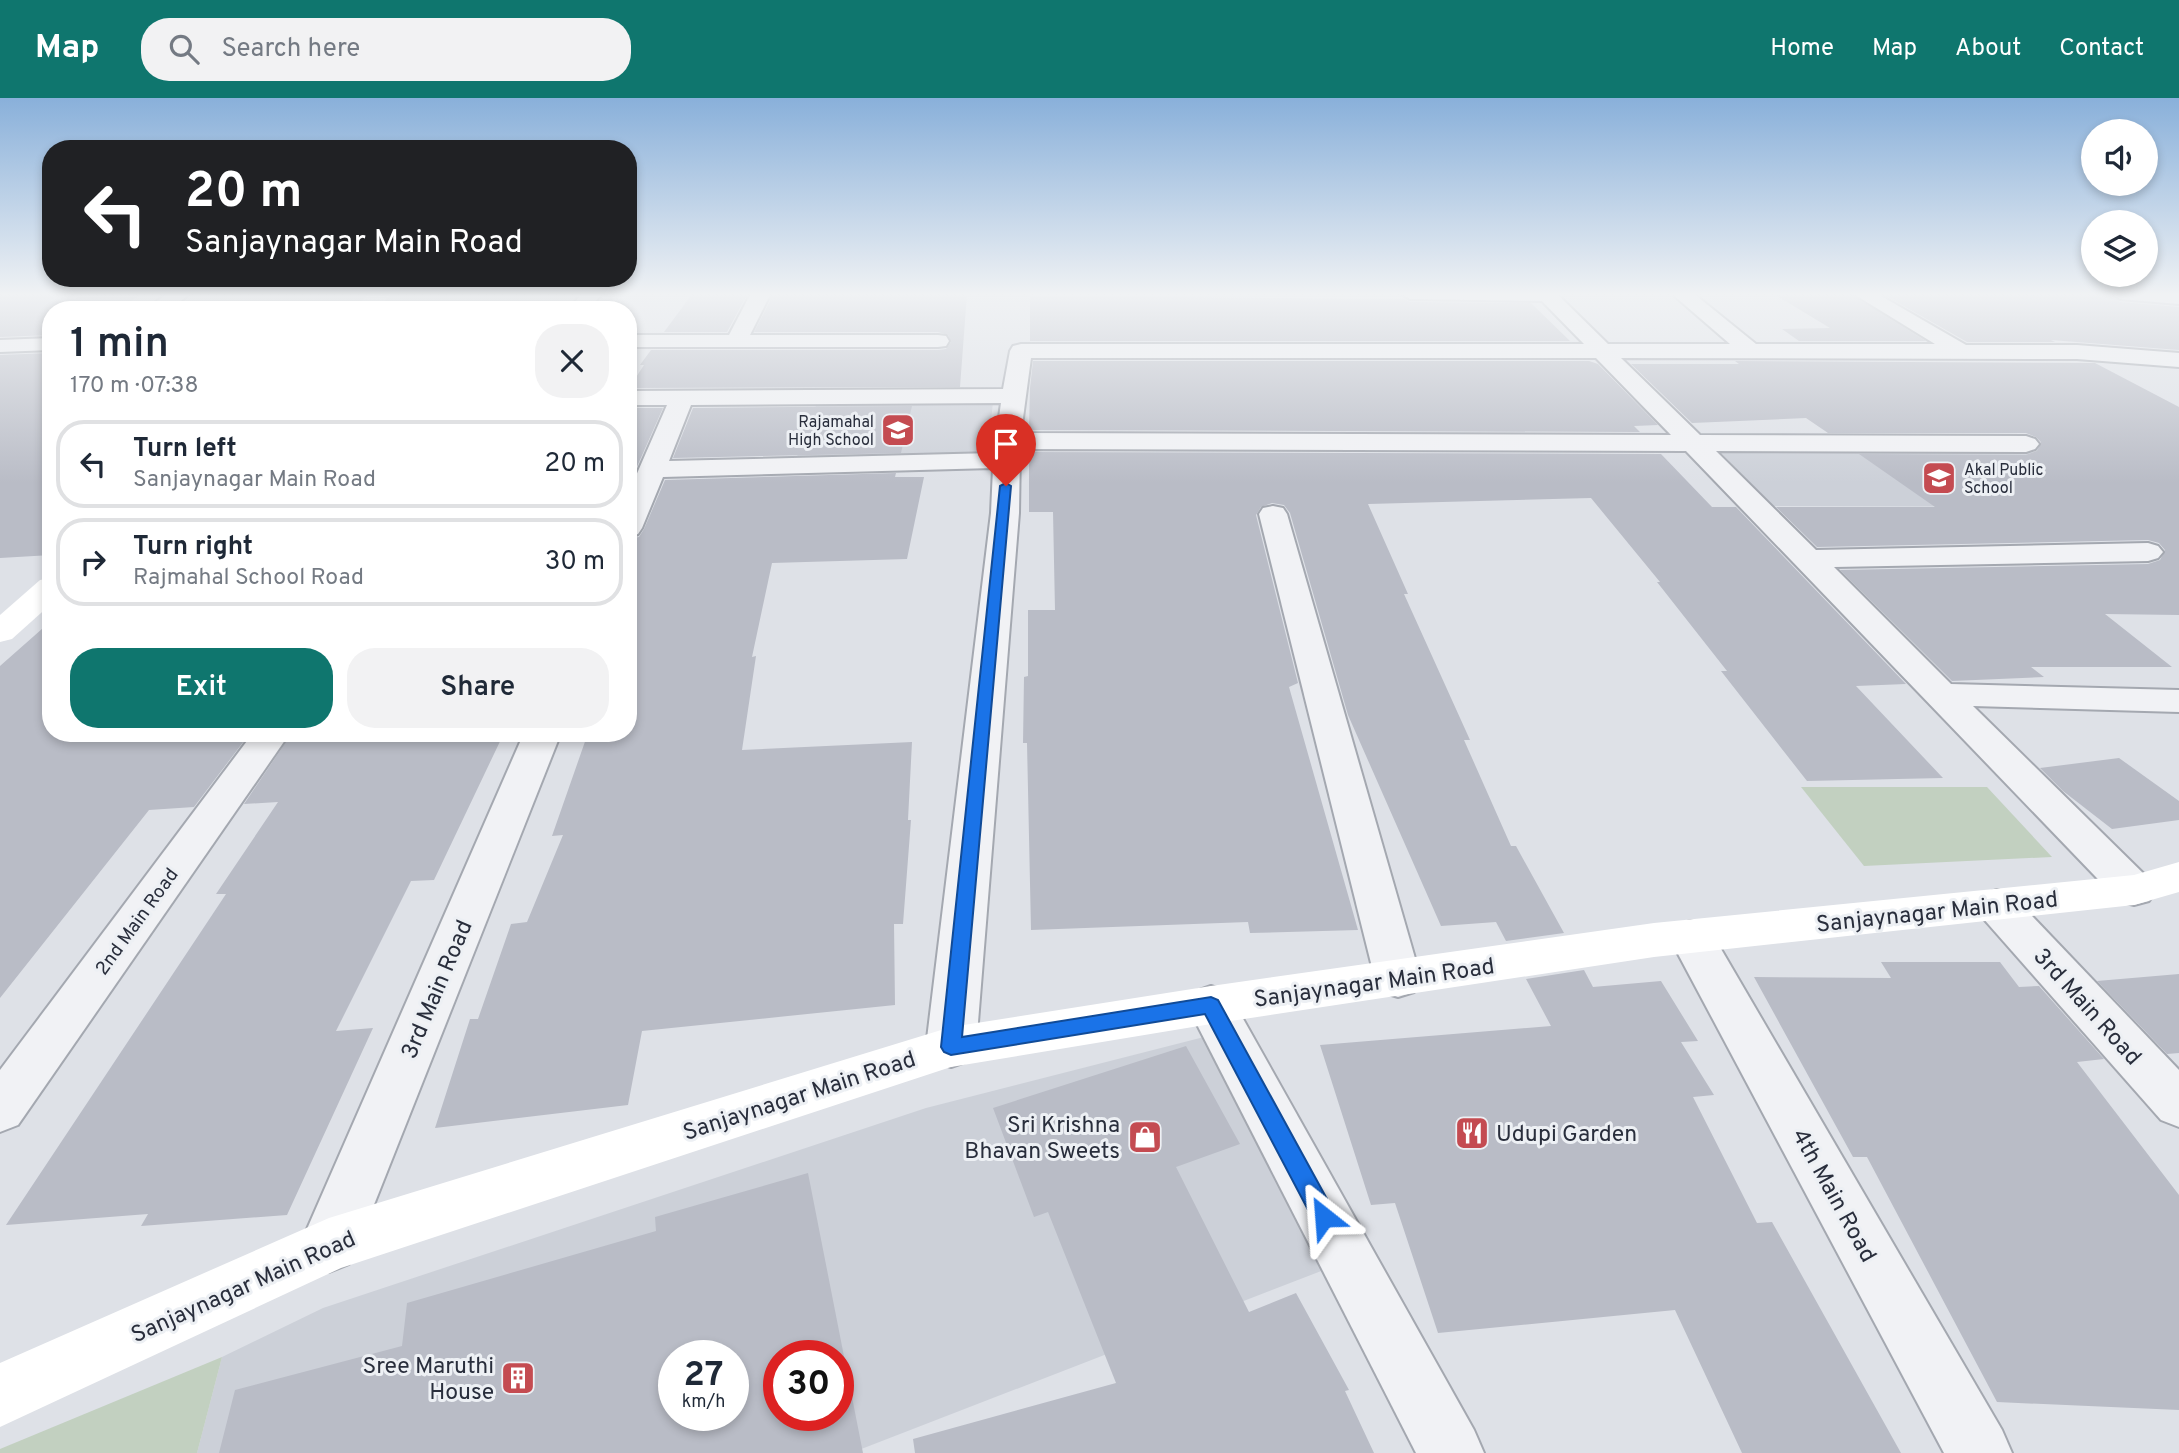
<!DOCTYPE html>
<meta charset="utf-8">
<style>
:root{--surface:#fff;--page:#f2f2f3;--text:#1f2937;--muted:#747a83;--line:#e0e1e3;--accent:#0f766e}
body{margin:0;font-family:Overpass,sans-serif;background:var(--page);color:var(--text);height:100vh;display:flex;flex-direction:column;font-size:26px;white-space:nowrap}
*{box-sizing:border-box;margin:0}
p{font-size:23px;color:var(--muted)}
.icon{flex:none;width:38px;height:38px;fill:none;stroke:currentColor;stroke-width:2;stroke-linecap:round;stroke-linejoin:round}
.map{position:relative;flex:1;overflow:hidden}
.drawer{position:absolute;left:42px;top:203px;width:595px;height:441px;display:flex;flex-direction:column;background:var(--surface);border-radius:28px;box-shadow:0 4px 10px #0003}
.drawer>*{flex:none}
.hud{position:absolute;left:42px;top:42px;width:595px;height:147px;border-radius:28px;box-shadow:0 4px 10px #0003;background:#202124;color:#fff;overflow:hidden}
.buttons{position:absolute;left:2081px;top:21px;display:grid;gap:14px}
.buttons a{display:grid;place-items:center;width:77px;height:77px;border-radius:50%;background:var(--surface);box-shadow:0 4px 10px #0003;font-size:35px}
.speed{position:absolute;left:658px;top:1242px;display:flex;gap:14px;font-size:35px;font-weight:700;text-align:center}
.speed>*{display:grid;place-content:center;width:91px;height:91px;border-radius:50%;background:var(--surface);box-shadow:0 4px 10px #0003;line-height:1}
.speed small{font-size:18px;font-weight:400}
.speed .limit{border:10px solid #d22;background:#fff;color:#111}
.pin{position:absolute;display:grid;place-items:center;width:60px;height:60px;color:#fff;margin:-72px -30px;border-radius:50% 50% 50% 0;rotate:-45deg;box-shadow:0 0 7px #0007}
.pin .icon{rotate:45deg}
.me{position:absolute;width:77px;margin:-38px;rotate:332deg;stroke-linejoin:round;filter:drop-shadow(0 0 5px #0008)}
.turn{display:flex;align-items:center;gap:24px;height:147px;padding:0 28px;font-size:32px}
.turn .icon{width:91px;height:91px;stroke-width:2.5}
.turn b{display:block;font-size:49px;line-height:60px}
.round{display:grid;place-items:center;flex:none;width:74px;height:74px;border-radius:28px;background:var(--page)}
.headline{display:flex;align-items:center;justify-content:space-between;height:119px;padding:0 28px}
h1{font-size:42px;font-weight:600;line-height:52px}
.button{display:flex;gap:14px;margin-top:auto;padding:14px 28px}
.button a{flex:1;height:80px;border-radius:28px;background:var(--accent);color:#fff;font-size:28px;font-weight:600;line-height:80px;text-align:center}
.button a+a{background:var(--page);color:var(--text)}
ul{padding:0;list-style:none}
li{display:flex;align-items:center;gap:21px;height:88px;margin:0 14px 10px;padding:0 14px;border:4px solid var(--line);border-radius:28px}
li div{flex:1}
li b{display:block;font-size:26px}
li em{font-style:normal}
header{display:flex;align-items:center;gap:42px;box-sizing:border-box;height:98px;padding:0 35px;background:var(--accent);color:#fff}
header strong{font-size:33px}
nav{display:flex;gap:38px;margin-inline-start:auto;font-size:24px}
.search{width:490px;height:63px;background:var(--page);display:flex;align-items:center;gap:18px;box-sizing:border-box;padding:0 24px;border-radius:28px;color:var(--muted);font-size:26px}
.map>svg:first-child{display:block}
</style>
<header>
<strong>Map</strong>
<div class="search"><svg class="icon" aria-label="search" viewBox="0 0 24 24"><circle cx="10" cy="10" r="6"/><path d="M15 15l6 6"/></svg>Search here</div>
<nav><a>Home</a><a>Map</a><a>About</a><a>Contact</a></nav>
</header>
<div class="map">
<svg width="2179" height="1355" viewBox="0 0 2179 1355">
<rect width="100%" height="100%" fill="#dee1e7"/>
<g fill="#ccd0d8" fill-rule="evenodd">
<path d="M 993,304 L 987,359 L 796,361 L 817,305 Z"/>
<path d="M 1717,351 L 2100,351 L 2167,409 L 1774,408 Z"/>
<path d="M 1204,939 L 1329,1170 L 851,1355 L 197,1355 L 222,1259 L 323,1210 L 926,1010 ZM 674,1258 L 733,1258 L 733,1318 L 674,1318 ZM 779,1258 L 838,1258 L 838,1318 L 779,1318 Z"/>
</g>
<g fill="#c2d0c0">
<path d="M 1801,689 L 1987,689 L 2052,759 L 1864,768 Z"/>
<path d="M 222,1259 L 197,1355 L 0,1355 L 0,1351 Z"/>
</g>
<g fill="#b9bcc6" fill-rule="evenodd">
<path d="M 0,195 L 143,195 L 119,212 L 51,212 L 51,237 L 0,239 Z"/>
<path d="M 693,195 L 748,195 L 727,234 L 664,234 Z"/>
<path d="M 1772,195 L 1849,195 L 1926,243 L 1799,243 L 1782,231 L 1830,230 Z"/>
<path d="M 1881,195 L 2070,195 L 2110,198 L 2120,204 L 2179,209 L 2179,252 L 2051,242 L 2055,244 L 1967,244 Z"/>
<path d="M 967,196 L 960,289 L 629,290 L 644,267 L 640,267 L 651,252 L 938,252 L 946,251 L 951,244 L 948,237 L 938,234 L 754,234 L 773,197 Z"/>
<path d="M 1030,198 L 1404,201 L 1410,204 L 1531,205 L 1570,243 L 1030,243 Z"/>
<path d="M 51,255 L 51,457 L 0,460 L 0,257 Z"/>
<path d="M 1033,263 L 1589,263 L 1598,266 L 1658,327 L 1634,328 L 1640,334 L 1029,332 L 1030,290 Z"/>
<path d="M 1735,263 L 2095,265 L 2179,309 L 2179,517 L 2105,516 L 2172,569 L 2031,569 L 2044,579 L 1952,583 L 1840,472 L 2148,466 L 2160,462 L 2165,452 L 2159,445 L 2148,442 L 1817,449 L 1776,409 L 1935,409 L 1859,356 L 2026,357 L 2037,353 L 2041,344 L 2036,339 L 2026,335 L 1828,335 L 1806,320 L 1692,325 L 1631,266 L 1739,266 Z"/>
<path d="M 912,308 L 901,355 L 673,360 L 693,310 Z"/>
<path d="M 628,310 L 663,310 L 628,389 Z"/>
<path d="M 1029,354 L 1661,356 L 1712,409 L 1736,409 L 1906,586 L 1856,588 L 1943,680 L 1807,683 L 1721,573 L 1727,573 L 1657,484 L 1660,484 L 1591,400 L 1368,406 L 1408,496 L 1404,496 L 1470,642 L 1464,642 L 1511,748 L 1516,748 L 1564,835 L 1506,843 L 1496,824 L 1441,828 L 1348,617 L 1290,415 L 1284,407 L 1272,405 L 1261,409 L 1256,417 L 1298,585 L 1289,589 L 1358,832 L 1250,835 L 1248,824 L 1031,832 L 1027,645 L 1023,645 L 1024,579 L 1028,578 L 1028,512 L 1055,512 L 1053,414 L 1029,414 Z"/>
<path d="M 896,375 L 895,379 L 924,379 L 907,461 L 772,465 L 752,559 L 756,558 L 742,652 L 912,644 L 908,722 L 911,722 L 903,826 L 894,826 L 895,907 L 642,933 L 628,1007 L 435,1030 L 470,921 L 478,921 L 511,826 L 527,824 L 563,737 L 552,738 L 588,635 L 628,635 L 628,441 L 639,439 L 644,431 L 665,382 Z"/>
<path d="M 51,523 L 51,635 L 250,635 L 194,709 L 149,712 L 0,900 L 0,568 Z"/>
<path d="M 292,635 L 504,635 L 434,782 L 411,783 L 336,933 L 373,930 L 287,1117 L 141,1128 L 148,1116 L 6,1127 L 226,796 L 216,796 L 278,704 L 244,706 Z"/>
<path d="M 2119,660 L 2179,703 L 2179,722 L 2112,731 L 2063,693 L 2040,670 Z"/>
<path d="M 1881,864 L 2000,864 L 2019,889 L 2039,888 L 2104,961 L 2077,964 L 2179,1097 L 2179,1312 L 1997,1304 L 1867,1059 L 1853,1059 L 1754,879 L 1891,880 Z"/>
<path d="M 1584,872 L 1593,889 L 1661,883 L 1698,943 L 1681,944 L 1714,997 L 1693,999 L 1757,1125 L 1772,1124 L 1901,1355 L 1742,1355 L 1675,1212 L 1438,1235 L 1395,1105 L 1371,1107 L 1320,947 L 1551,928 L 1526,881 Z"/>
<path d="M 2179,876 L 2179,955 L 2167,956 L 2097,883 Z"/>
<path d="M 1186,948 L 1240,1046 L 1176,1069 L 1249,1214 L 1296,1195 L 1349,1292 L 1345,1293 L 1374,1355 L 915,1355 L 913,1341 L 1116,1285 L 1048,1114 L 1034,1119 L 993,1010 Z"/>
<path d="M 808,1075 L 863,1355 L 219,1355 L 235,1292 L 402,1248 L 407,1205 L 656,1133 L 655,1119 ZM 674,1258 L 733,1258 L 733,1318 L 674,1318 ZM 779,1258 L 838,1258 L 838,1318 L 779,1318 Z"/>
</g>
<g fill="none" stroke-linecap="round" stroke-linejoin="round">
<g stroke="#a4a8b0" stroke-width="4">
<g id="street">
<path d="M 168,195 L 191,195 L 169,212 L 145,212 Z"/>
<path d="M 582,195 L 602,195 L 589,212 L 569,212 Z"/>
<path d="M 751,195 L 771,195 L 750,237 L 938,237 L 946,238 L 949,243 L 946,248 L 938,249 L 628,249 L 628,237 L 729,237 Z"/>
<path d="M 1400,195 L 1556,195 L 1608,246 L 1730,246 L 1671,195 L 1693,195 L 1756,246 L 1935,246 L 1852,195 L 1876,195 L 1966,247 L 2077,247 L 2179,255 L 2179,269 L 2077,261 L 1621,260 L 1700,337 L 2026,338 L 2035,341 L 2039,346 L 2035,351 L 2026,354 L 1716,353 L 1816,452 L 2148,445 L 2158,448 L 2163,454 L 2158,460 L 2148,463 L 1834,469 L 1951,586 L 2179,592 L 2179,614 L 1973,608 L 2149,781 L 2156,792 L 2149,803 L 2134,807 L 2119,803 L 1686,353 L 1020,351 L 1019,415 L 976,949 L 968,963 L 951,969 L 934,963 L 926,949 L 991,415 L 993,370 L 663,379 L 642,430 L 638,436 L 628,439 L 628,396 L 667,307 L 628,307 L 628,293 L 1003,291 L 1010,253 L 1013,248 L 1021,246 L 1584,246 L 1542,203 L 1410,201 ZM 1031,260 L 1596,260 L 1671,337 L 1021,335 ZM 1001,305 L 994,355 L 669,363 L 691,307 Z"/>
<path d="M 2110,195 L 2179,195 L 2179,206 L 2120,201 Z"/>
<path d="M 51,240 L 51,252 L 0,254 L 0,242 Z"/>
<path d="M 1273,408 L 1283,410 L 1287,416 L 1421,881 L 1414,894 L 1398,899 L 1382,894 L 1375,881 L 1259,416 L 1263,410 Z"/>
<path d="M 253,635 L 290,635 L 18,1027 L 0,1034 L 0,972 Z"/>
<path d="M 524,635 L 561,635 L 358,1147 L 349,1166 L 329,1174 L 309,1166 L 300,1147 Z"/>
<path d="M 1997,792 L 2012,797 L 2179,972 L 2179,1029 L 2161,1022 L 1982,819 L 1975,808 L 1982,797 Z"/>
<path d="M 1691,823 L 1707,827 L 2002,1332 L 2012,1355 L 1944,1355 L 1669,839 L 1675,827 Z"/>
<path d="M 1211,888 L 1228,894 L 1474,1332 L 1484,1355 L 1416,1355 L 1187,907 L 1194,894 Z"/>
</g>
</g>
<use href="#street" fill="#f1f2f5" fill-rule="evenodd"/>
<g fill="#fff" fill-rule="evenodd">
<path d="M 370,195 L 392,195 L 375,212 L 353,212 Z"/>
<path d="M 51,480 L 51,506 L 12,541 L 0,544 L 0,517 L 40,482 Z"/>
<path d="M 2179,764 L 2179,794 L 2134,807 L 1654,859 L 1211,926 L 951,969 L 341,1170 L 0,1329 L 0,1265 L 329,1120 L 951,929 L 1211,888 L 1654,825 L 2134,777 Z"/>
</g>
</g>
<linearGradient id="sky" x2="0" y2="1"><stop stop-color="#89b0da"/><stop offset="0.51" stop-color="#f0f2f4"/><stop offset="1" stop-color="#f0f2f4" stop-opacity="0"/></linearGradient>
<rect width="2179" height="385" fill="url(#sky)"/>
<path fill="#1a73e8" stroke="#114b97" stroke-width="2" d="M 1006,385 L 1011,388 L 962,939 L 1211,899 L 1218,902 L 1333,1112 L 1336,1119 L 1333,1127 L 1324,1130 L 1316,1127 L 1205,916 L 951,957 L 944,954 L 941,949 L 1000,388 Z"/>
<defs>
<g id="school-square" transform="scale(1.75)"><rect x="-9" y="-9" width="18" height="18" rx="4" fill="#c44b51" stroke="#edf0f4"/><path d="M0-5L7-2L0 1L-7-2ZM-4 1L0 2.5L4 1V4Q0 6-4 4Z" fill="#fff"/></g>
<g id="restaurant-square" transform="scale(1.75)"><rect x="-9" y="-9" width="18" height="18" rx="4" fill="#c44b51" stroke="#edf0f4"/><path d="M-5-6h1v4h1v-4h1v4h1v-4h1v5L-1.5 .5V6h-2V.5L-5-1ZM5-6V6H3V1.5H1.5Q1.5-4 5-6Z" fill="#fff"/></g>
<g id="shop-square" transform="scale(1.75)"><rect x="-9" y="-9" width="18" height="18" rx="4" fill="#c44b51" stroke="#edf0f4"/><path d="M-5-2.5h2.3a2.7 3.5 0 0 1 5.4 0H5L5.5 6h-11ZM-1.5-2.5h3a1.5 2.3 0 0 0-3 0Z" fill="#fff"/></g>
<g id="building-square" transform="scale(1.75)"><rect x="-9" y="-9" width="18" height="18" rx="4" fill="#c44b51" stroke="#edf0f4"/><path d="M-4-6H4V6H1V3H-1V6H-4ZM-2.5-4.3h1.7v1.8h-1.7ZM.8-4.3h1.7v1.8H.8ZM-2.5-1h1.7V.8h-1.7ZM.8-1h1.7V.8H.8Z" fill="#fff"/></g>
</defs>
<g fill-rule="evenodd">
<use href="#school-square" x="898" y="332"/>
<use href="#school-square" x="1939" y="380"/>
<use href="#restaurant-square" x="1472" y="1035"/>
<use href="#shop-square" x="1145" y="1039"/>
<use href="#building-square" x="518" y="1280"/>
</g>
<g text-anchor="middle" stroke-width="6" stroke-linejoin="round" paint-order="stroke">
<g font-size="16" fill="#292e3c" stroke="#edf0f4" text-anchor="end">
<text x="874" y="329">Rajamahal<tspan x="874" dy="18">High School</tspan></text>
<text x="1964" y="377" text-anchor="start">Akal Public<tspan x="1964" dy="18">School</tspan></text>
</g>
<g font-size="19" fill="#292e3c" stroke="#edf0f4">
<text transform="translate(136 823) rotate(-54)" y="7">2nd Main Road</text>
</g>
<g font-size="23" fill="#292e3c" stroke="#edf0f4">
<text transform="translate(1937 813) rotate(-6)" y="8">Sanjaynagar Main Road</text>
<text transform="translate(1374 884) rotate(-8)" y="8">Sanjaynagar Main Road</text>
<text transform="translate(436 891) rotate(-67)" y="8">3rd Main Road</text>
<text transform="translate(2088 908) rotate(48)" y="8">3rd Main Road</text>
<text transform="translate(799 997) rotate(-18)" y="8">Sanjaynagar Main Road</text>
<text transform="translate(1835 1097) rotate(61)" y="8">4th Main Road</text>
<text transform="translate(243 1188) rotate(-24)" y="8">Sanjaynagar Main Road</text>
</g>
<g font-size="23" fill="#292e3c" stroke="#edf0f4" text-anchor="end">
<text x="1120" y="1034">Sri Krishna<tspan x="1120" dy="26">Bhavan Sweets</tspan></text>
<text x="1496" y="1043" text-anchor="start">Udupi Garden</text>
<text x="494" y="1275">Sree Maruthi<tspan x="494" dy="26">House</tspan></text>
</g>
</g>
</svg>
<div class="buttons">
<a><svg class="icon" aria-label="sound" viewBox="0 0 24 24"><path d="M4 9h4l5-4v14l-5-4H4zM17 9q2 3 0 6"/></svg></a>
<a><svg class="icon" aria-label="layers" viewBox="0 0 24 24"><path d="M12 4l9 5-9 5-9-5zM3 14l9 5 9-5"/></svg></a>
</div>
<div class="speed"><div>27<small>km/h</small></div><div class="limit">30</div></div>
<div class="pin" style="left:1006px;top:388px;background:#d93025"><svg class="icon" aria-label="arrive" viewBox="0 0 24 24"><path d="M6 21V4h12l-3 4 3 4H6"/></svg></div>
<svg class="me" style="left:1324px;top:1119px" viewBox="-20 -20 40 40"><path d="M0-17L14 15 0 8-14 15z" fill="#1a73e8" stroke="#fff" stroke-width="4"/></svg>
<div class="hud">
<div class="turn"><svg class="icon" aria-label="left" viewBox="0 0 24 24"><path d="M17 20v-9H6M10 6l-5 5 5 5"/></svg><div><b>20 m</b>Sanjaynagar Main Road</div></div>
</div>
<section class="drawer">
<div class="headline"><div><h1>1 min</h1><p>170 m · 07:38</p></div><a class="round"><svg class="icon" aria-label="close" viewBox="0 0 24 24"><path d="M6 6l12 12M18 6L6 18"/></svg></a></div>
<ul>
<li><svg class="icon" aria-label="left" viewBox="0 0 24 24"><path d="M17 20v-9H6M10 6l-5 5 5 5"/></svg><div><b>Turn left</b><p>Sanjaynagar Main Road</p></div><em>20 m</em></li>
<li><svg class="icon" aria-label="right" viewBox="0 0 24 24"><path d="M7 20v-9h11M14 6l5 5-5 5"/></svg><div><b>Turn right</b><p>Rajmahal School Road</p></div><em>30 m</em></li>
</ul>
<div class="button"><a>Exit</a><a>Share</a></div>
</section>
</div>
